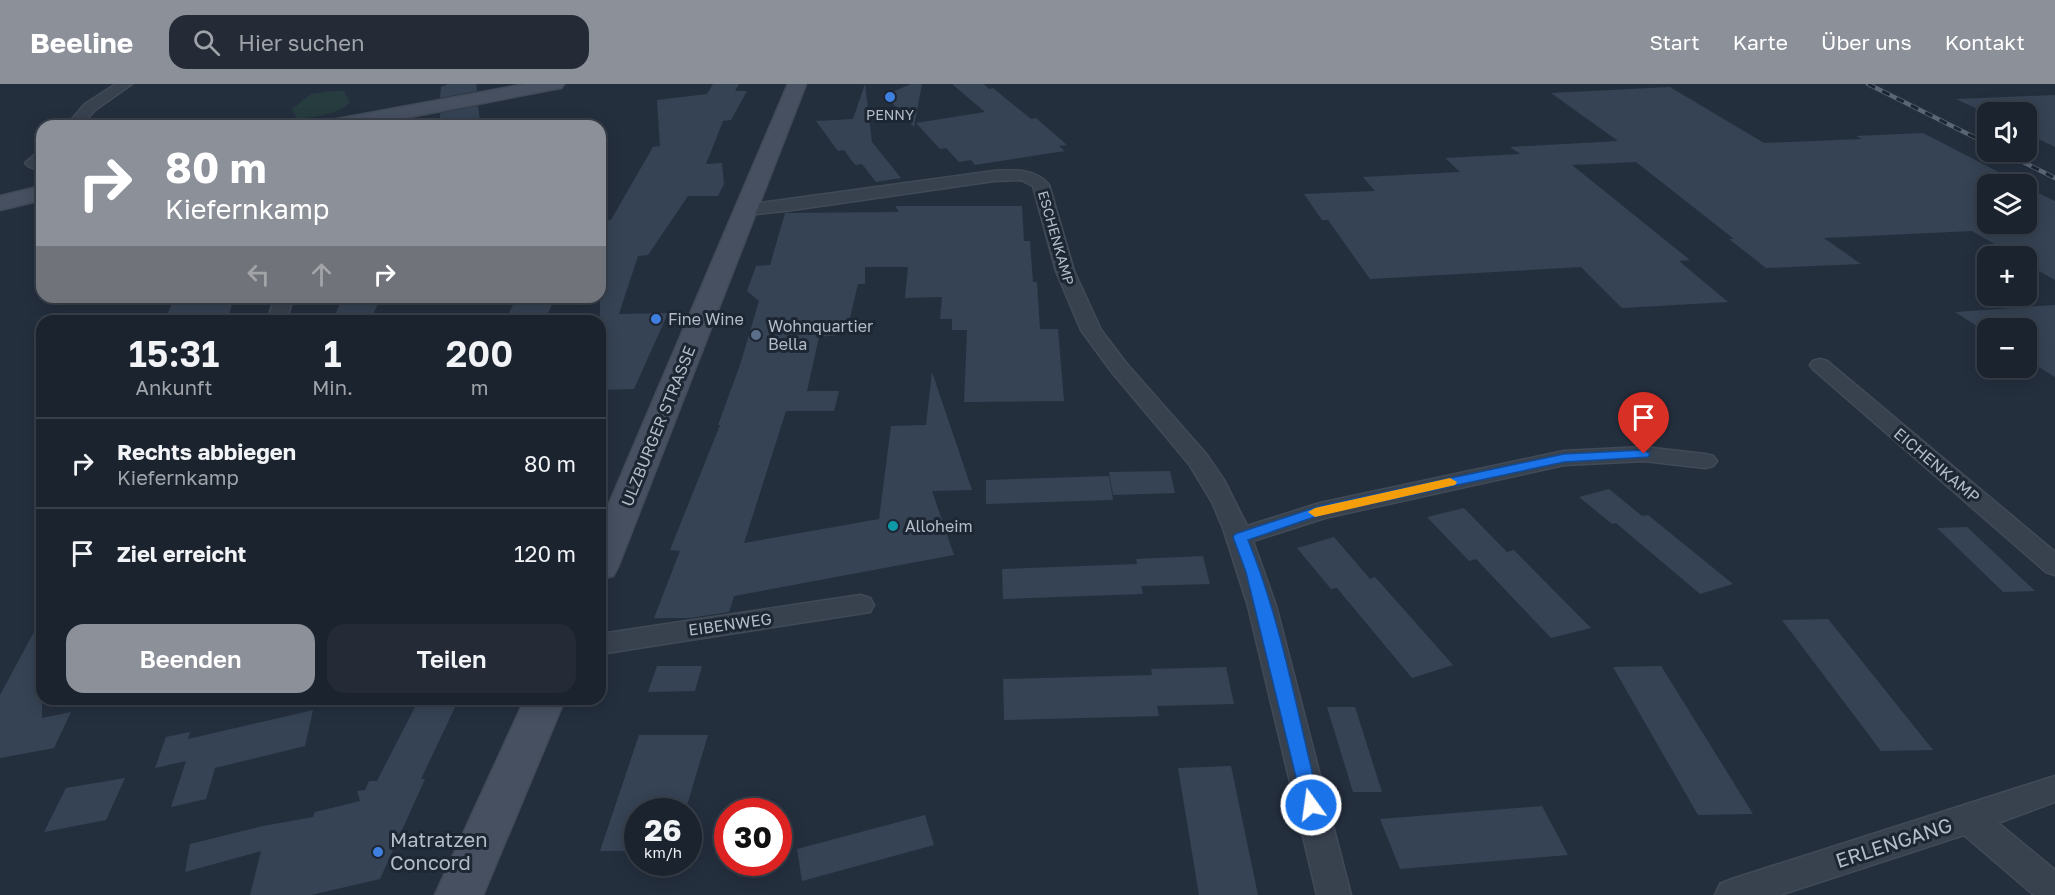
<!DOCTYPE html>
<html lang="de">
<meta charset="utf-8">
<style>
:root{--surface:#1b232e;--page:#242b36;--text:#f1f3f6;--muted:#a0a4aa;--line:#39404a;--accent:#8c9099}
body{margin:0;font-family:"Golos Text",sans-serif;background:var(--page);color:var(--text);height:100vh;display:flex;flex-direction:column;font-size:22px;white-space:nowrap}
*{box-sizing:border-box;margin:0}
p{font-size:20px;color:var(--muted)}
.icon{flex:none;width:33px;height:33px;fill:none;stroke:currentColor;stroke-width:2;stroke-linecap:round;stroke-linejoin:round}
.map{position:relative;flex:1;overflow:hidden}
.panel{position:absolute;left:36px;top:231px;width:570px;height:390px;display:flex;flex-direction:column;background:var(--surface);border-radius:18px;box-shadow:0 3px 15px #0003,0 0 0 2px var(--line)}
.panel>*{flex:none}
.hud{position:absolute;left:36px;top:36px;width:570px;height:183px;border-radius:18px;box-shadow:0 3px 15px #0003,0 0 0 2px var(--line);background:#8c9099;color:#fff;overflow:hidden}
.fabs{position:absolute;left:1977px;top:18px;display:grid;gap:12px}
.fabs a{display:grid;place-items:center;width:60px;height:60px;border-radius:12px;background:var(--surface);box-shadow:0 3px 15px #0003,0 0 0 2px var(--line);font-size:30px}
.speed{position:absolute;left:624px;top:714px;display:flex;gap:12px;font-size:30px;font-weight:700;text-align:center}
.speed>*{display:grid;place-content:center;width:78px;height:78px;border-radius:50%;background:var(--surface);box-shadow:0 3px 15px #0003,0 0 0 2px var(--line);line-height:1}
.speed small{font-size:15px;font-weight:400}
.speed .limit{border:9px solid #d22;background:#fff;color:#111}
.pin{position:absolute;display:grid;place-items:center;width:51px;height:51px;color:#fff;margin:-62px -26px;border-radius:50% 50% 50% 0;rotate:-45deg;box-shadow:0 0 6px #0007}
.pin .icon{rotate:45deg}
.me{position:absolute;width:66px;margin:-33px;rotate:346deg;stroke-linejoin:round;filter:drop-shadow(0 0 4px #0008)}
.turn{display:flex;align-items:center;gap:21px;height:126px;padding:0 30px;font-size:27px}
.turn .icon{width:78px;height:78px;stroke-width:2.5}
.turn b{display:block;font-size:42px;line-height:51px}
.lanes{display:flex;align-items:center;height:57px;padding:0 30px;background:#0003;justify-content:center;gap:30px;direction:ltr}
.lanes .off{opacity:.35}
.eta{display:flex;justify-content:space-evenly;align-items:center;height:102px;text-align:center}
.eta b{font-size:36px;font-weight:600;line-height:42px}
.button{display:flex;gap:12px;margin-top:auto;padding:12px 30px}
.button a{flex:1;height:69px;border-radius:18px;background:var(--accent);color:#fff;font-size:24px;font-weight:600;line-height:69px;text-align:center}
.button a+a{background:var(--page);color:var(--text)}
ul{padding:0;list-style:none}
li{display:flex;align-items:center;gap:18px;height:90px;padding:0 30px;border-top:2px solid var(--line)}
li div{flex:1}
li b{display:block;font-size:22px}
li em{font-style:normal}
header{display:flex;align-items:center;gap:36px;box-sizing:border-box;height:84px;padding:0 30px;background:var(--accent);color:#fff}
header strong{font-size:28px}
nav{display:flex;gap:33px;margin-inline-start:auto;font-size:21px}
.search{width:420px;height:54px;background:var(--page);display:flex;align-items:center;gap:15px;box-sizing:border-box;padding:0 21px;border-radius:18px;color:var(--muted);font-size:22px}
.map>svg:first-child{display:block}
</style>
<header>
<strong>Beeline</strong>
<div class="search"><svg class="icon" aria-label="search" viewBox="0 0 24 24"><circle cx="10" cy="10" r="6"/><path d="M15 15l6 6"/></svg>Hier suchen</div>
<nav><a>Start</a><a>Karte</a><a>Über uns</a><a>Kontakt</a></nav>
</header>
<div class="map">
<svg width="2055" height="811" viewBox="0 0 2055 811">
<rect width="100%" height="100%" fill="#242f3e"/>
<path fill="#263c3f" d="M 331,7 L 344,7 L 350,19 C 335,31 316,33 297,35 L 292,25 L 311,10 Z"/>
<g fill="#364354">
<path d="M 448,0 L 476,0 L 477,7 L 440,14 L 441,3 Z"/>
<path d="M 713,0 L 739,0 L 735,7 L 747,7 L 731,36 L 723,37 L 706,80 L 722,79 L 724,100 L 718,112 L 688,112 L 648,171 L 638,172 L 619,230 L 668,229 L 634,305 L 600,306 L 600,137 L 611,136 L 653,63 L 660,62 L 657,16 L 707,10 Z"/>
<path d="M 865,0 L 872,58 L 901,94 L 876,98 L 862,80 L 855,81 L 844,66 L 838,67 L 816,37 L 853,35 Z"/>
<path d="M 911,0 L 922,0 L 914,43 L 885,11 Z"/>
<path d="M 952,0 L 984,0 L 989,5 L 993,4 L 1031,35 L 1036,34 L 1067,61 L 1059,62 L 1065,67 L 975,81 L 971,76 L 959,78 L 946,64 L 940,65 L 916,39 L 985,28 Z"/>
<path d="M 1670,3 L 1764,59 L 1862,55 L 1856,52 L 1923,49 L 2022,100 L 1988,100 L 1988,140 L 2026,140 L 2026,103 L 2055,117 L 2055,196 L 2026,180 L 2026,172 L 2015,172 L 1972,147 L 1824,154 L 1861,180 L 1766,184 L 1729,155 L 1734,155 L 1636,78 L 1572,81 L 1690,176 L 1679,177 L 1728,218 L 1622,224 L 1581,183 L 1370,195 L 1328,136 L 1322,136 L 1304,110 L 1375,107 L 1363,93 L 1460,88 L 1445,74 L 1520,70 L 1510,63 L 1618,57 L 1551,9 Z"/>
<path d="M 2055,11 L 2055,63 L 2026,49 L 2026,28 L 1988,28 L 1988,30 L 1956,15 Z"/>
<path d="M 478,22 L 480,37 L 440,42 L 440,29 Z"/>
<path d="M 895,122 L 1022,122 L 1024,157 L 1030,157 L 1033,198 L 1037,198 L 1040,245 L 1058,245 L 1064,317 L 964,318 L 967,246 L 952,246 L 952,235 L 940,235 L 942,213 L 905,214 L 908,183 L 865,183 L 865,200 L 858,200 L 846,250 L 819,253 L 807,307 L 839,307 L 834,327 L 786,327 L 744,459 L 879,435 L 891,342 L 926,341 L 932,288 L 972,406 L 932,407 L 954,471 L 734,512 L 729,528 L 690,534 L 654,534 L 680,467 L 670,466 L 720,341 L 718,341 L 740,281 L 759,217 L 747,207 L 756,182 L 770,181 L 785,129 L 899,128 Z"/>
<path d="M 174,213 L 234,213 L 228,234 L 208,237 L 165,237 Z"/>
<path d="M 344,213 L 381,213 L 370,237 L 331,237 Z"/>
<path d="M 517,213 L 555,213 L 545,237 L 505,237 Z"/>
<path d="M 2055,221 L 2055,293 L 2026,275 L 2026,244 L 1988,244 L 1988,249 L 1955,228 Z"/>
<path d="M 1170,387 L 1175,409 L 1113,411 L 1109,388 Z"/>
<path d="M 1109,392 L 1113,416 L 986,420 L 986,396 Z"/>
<path d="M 1609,405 L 1642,432 L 1648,431 L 1733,500 L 1700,510 L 1616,439 L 1612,440 L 1579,413 Z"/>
<path d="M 1464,424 L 1507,468 L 1514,466 L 1591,544 L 1551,554 L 1476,475 L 1469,477 L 1427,433 Z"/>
<path d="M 1967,443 L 2000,474 L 2035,507 L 2003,508 L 1937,444 Z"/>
<path d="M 1334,453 L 1370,495 L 1375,493 L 1453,581 L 1412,594 L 1337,504 L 1331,505 L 1297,464 Z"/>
<path d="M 1203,472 L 1210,500 L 1141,502 L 1143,510 L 1003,515 L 1002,485 L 1137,480 L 1136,475 Z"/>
<path d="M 42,533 L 42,634 L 71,628 L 54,664 L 0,674 L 0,611 Z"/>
<path d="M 1828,535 L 1877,596 L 1933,666 L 1881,667 L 1782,536 Z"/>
<path d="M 657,582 L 702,582 L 695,607 L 648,608 Z"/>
<path d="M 1661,582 L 1704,651 L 1753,730 L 1698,731 L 1613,583 Z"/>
<path d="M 1226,583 L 1234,620 L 1157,622 L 1159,632 L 1004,636 L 1003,595 L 1152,591 L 1151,585 Z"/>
<path d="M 419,615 L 459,615 L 421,695 L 425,695 L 380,795 L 311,811 L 250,811 L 261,767 L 185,788 L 190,760 L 263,742 L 313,733 L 315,728 L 360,717 L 357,707 L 365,706 L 369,697 L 377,697 Z"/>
<path d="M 1327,623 L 1355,623 L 1382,708 L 1353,708 Z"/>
<path d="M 313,626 L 305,662 L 215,684 L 206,715 L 171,723 L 186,677 L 155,684 L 166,653 L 190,648 L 188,655 Z"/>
<path d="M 639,651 L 708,651 L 685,728 L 638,728 L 638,767 L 600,767 Z"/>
<path d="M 1231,682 L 1258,811 L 1199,811 L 1178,684 Z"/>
<path d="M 125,694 L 106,736 L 44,748 L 66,704 Z"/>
<path d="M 1542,722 L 1568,771 L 1400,785 L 1380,735 Z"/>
<path d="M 925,731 L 934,761 L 802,797 L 797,765 Z"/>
</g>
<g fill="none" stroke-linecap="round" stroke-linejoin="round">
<g stroke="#414a57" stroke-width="3">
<g id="street">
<path d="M 116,0 L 132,0 L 95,26 L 81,42 L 66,42 L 85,20 Z"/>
<path d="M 42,67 L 42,79 L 33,84 L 28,82 L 25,79 L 37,69 Z"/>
<path d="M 994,87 C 1013,86 1035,84 1049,101 L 1074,187 L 1101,246 L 1126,279 L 1207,371 L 1224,396 L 1247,442 L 1320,419 L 1564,367 L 1644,363 L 1705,370 L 1713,372 L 1717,377 L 1713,382 L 1705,384 L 1644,377 L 1564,381 L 1325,434 L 1253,457 L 1276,522 L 1351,811 L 1317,811 L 1248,522 L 1223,444 L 1212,418 L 1189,380 L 1111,287 L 1081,246 L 1056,187 L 1033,102 L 1021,96 L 994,97 L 785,127 L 746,131 L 738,126 L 746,121 Z"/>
<path d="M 275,213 L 293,213 L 287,237 L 267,237 Z"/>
<path d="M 1820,275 L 1827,277 L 2055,468 L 2055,491 L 2046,488 L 1813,285 L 1810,281 L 1813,277 Z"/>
<path d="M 860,511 L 870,514 L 874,521 L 870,528 L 600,570 L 600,550 Z"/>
<path d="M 2055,692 L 2055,718 L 1998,739 L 2055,786 L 2055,811 L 2034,811 L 1964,751 L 1780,811 L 1715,811 L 1720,800 L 1732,795 Z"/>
</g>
</g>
<g stroke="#414a57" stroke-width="3">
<g id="secondary">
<path d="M 526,0 L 564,0 L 561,4 L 555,5 L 363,42 L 322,42 L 325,38 L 332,36 Z"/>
<path d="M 788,0 L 806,0 L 618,483 L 613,492 L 600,495 L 600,441 Z"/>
<path d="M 42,102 L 42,116 L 0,126 L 0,112 Z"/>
<path d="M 525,615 L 565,615 L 483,811 L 435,811 Z"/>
</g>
</g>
<use href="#street" fill="#38414e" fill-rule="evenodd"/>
<use href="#secondary" fill="#465061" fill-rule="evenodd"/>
<g stroke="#5a6575" stroke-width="4.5">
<g id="rail">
<path d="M 1868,0 L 1988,60"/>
<path d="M 2003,68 L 2055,94"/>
</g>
</g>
<use href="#rail" stroke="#1d2633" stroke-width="3" stroke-dasharray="8" stroke-linecap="butt"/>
</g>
<path fill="#1a73e8" stroke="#114b97" stroke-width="1.5" d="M 1644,366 L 1650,370 L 1648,373 L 1564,378 L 1323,430 L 1248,456 C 1282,539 1298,633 1320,721 L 1318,726 L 1311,729 L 1304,726 L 1246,488 L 1233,453 L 1235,450 L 1320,422 L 1564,370 Z"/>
<path fill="#f59e0b" d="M 1450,394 L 1457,398 L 1455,401 L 1315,433 L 1308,428 L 1315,424 Z"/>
<g fill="#3f7fe0" stroke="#1d2633" stroke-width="2">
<circle cx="890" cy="13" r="6"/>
<circle cx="656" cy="235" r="6"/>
<circle cx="378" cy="768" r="6"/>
</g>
<circle fill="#5c6f8a" stroke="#1d2633" stroke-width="2" cx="756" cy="251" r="6"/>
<circle fill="#0f9aa8" stroke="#1d2633" stroke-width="2" cx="893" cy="442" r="6"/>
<g text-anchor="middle" stroke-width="6" stroke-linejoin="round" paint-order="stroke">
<g font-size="14" fill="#b4bcc9" stroke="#1d2633">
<text x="890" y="36">PENNY</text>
</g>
<g font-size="14" fill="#b4bcc9" stroke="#1d2633">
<text transform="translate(1056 154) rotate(74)" y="5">ESCHENKAMP</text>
</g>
<g font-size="16" fill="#b4bcc9" stroke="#1d2633" text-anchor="start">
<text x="668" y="241">Fine Wine</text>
<text x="768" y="248">Wohnquartier<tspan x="768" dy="18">Bella</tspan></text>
<text x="905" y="448">Alloheim</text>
</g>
<g font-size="16" fill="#b4bcc9" stroke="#1d2633">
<text transform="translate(658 342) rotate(-68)" y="6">ULZBURGER STRASSE</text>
<text transform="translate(1937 381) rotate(40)" y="6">EICHENKAMP</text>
<text transform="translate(730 540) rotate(-8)" y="6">EIBENWEG</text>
</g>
<g font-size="20" fill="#b4bcc9" stroke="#1d2633" text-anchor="start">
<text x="390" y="763">Matratzen<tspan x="390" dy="23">Concord</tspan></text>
</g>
<g font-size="20" fill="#b4bcc9" stroke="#1d2633">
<text transform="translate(1894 759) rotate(-18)" y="7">ERLENGANG</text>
</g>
</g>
</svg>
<div class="fabs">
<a><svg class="icon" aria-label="sound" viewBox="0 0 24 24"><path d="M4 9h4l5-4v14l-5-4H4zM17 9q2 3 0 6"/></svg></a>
<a><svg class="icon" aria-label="layers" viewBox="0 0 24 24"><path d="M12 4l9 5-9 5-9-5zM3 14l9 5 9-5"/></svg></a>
<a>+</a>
<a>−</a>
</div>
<div class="speed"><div>26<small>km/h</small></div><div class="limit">30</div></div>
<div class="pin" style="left:1644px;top:370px;background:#d93025"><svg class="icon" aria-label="arrive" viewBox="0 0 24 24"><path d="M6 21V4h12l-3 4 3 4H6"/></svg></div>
<svg class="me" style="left:1311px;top:721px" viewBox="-20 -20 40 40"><circle r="17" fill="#1a73e8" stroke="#fff" stroke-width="3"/><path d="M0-11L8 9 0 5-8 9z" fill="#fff"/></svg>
<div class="hud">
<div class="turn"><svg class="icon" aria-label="right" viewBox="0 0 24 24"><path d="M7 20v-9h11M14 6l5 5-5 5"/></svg><div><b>80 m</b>Kiefernkamp</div></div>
<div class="lanes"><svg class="icon off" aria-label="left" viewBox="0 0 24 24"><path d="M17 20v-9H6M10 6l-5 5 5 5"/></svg><svg class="icon off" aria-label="ahead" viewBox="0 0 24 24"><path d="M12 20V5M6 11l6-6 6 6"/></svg><svg class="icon" aria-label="right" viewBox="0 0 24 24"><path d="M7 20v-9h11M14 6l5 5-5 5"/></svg></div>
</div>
<section class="panel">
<div class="eta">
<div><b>15:31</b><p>Ankunft</p></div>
<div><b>1</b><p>Min.</p></div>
<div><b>200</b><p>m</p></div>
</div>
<ul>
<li><svg class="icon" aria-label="right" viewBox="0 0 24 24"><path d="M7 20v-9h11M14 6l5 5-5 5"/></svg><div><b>Rechts abbiegen</b><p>Kiefernkamp</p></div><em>80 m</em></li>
<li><svg class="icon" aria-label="arrive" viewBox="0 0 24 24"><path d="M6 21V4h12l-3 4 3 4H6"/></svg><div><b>Ziel erreicht</b></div><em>120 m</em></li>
</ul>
<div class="button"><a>Beenden</a><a>Teilen</a></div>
</section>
</div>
